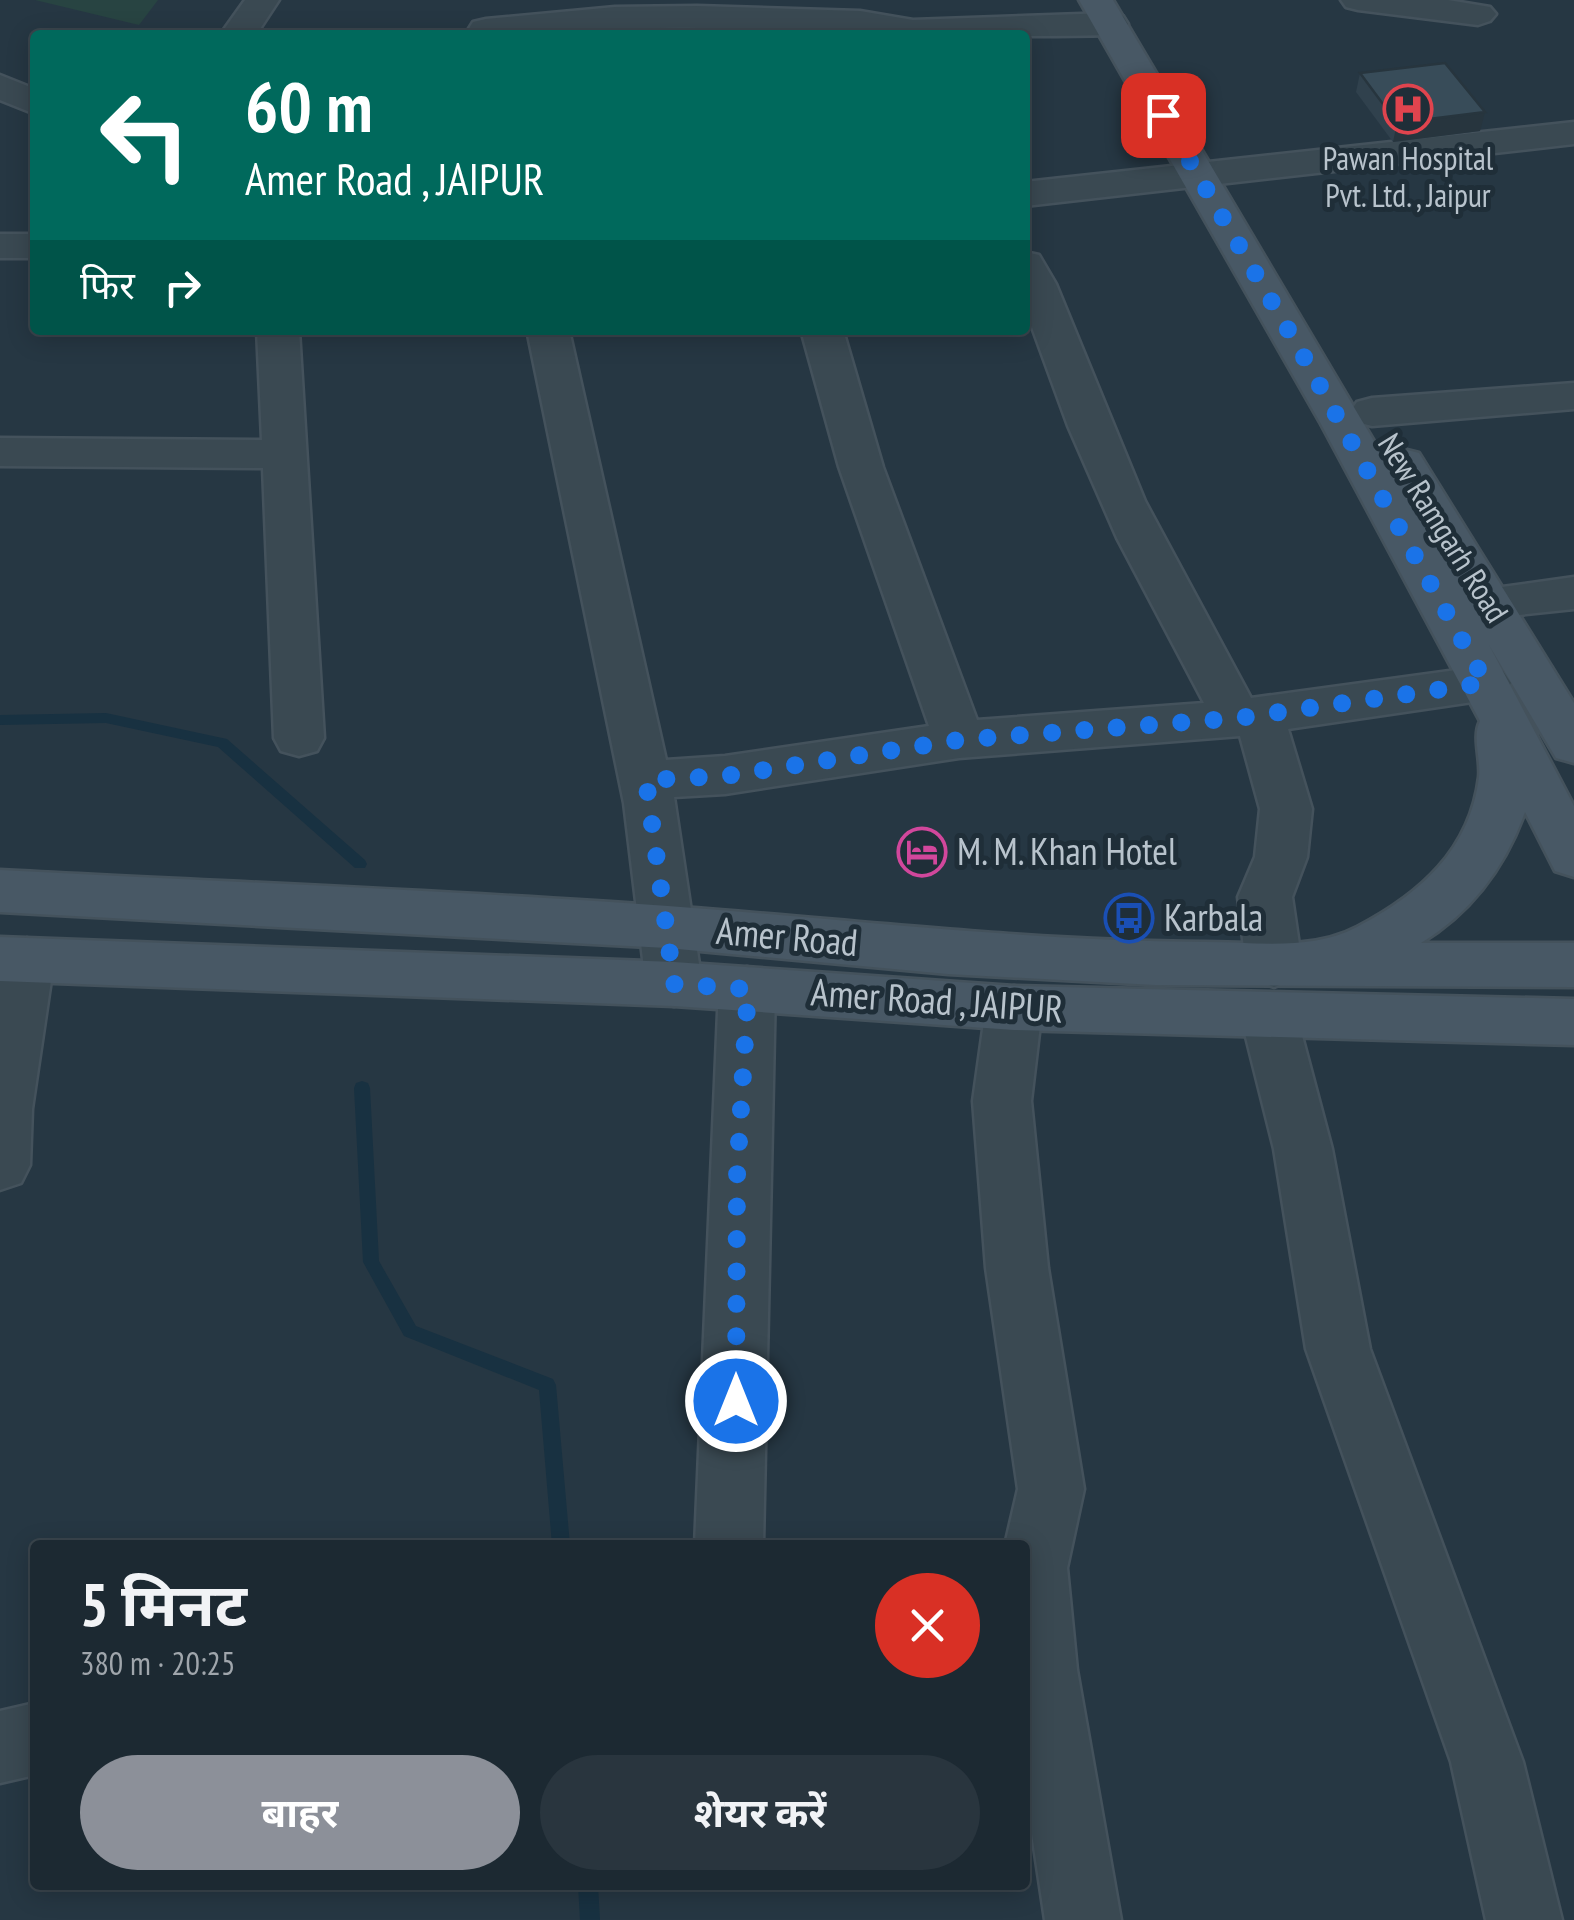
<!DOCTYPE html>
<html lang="hi">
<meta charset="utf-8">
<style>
:root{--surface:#1c2932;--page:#29353e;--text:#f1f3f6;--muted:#a0a6ac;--line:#3a454d;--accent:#8c9099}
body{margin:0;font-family:"PT Sans Narrow","Noto Sans Devanagari",sans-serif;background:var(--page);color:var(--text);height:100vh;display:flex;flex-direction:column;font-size:38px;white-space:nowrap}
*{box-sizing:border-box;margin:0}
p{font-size:32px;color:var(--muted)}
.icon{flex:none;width:55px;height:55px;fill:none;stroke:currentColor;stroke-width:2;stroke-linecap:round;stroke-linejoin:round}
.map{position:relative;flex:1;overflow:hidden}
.side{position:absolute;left:30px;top:1540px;width:1000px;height:350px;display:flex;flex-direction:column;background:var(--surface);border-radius:10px;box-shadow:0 5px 25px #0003,0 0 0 2px var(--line)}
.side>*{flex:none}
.hud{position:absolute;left:30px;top:30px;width:1000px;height:305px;border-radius:10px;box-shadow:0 5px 25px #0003,0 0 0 2px var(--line);background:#00695c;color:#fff;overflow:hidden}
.pin{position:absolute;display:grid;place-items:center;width:85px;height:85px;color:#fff;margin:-42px;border-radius:20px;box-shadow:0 5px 15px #0006}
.me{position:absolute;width:110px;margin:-55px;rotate:0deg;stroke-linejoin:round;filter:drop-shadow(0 0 8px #0008)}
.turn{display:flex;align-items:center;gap:35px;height:210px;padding:0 50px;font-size:45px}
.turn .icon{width:130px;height:130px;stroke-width:2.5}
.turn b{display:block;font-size:70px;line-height:85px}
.then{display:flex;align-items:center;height:95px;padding:0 50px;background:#0003;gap:20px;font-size:38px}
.round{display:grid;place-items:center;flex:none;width:105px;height:105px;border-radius:52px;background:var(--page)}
.overview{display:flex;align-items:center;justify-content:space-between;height:170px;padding:0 50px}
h1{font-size:60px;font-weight:700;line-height:75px}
.button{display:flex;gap:20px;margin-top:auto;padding:20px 50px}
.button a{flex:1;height:115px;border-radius:60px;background:var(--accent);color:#fff;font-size:40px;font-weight:700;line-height:115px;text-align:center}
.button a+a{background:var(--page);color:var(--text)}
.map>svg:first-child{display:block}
</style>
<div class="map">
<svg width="1574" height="1920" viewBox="0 0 1574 1920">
<rect width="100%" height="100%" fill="#263743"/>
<path fill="#284442" d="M 35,0 L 158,0 L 139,25 Z"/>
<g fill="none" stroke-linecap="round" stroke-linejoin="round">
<g fill="#183141" fill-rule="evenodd">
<path d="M 106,713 L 227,739 L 365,860 L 367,864 L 365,868 L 355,868 L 218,747 L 106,723 L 0,725 L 0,715 Z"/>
<path d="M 362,1081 L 368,1083 L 370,1088 L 379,1261 L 416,1326 L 553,1379 L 556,1385 L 570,1545 L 552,1545 L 539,1390 L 404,1336 L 363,1262 L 354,1088 L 356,1083 Z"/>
<path d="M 578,1885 L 598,1885 L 600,1920 L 580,1920 Z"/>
</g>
<g stroke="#44525c" stroke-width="5">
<g id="street">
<path d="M 245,0 L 279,0 L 256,35 L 220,35 Z"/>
<path d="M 1341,0 L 1448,0 L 1490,7 L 1496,14 L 1490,21 L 1478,25 L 1358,10 L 1346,7 Z"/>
<path d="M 697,6 L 860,11 L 913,20 L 1110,13 L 1123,16 L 1128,24 L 1123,32 L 1110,35 C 975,39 838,30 701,28 C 624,26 548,35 472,35 L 468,30 L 473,22 L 486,19 L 615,7 Z"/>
<path d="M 0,75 L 35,89 L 35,114 L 0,100 Z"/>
<path d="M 1574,122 L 1574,144 L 1025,206 L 1025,182 Z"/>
<rect x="0" y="234" width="35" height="24"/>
<path d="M 1025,252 L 1039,255 L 1056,284 L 1145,501 L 1251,698 L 1486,666 L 1503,671 L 1511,683 L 1503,695 L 1486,700 L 1288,729 L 1312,809 L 1307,857 L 1292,897 L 1302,965 L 1293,980 L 1274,987 L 1255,980 L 1246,965 L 1238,897 L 1255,857 L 1260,809 L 1240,736 L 959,758 L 725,794 L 674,797 L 702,984 L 694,1000 L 674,1006 L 654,1000 L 646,984 L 624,803 L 527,330 L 569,330 L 666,760 L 725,756 L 929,726 L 839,467 L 801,330 L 843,330 L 883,467 L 977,720 L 1204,703 L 1117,538 L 1068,426 L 1025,308 Z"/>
<path d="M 257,330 L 299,330 L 324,738 L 317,751 L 299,756 L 281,751 L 274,738 L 263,468 L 0,466 L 0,438 L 262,440 Z"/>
<path d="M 1574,383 L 1574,409 L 1372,426 L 1357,422 L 1350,412 L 1357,402 L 1372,398 Z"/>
<path d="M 1574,577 L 1574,609 L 1490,618 L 1473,613 L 1466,602 L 1473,591 Z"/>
<path d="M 27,938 L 46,945 L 54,960 L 32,1109 L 30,1165 L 21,1183 L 0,1190 L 0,959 L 8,945 Z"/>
<path d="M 747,967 L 767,973 L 775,989 L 763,1545 L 695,1545 L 719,989 L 727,973 Z"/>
<path d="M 1014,986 L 1034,992 L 1042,1008 L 1031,1101 L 1048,1268 L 1084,1489 L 1067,1568 L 1077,1670 L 1121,1920 L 1045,1920 L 1025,1787 L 1025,1545 L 1005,1545 L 1018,1489 L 986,1268 L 973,1101 L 986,1008 L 994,992 Z"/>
<path d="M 1269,994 L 1289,1001 L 1297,1017 L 1332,1149 L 1370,1349 L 1523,1762 L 1562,1920 L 1486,1920 L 1451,1762 L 1306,1349 L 1274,1149 L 1241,1017 L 1249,1001 Z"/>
<path d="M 35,1703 L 35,1775 L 0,1783 L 0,1711 Z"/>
</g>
</g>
<g stroke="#44525c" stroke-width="5">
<g id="secondary">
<path d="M 1079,0 L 1113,0 L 1384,458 L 1403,449 L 1419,453 L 1574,703 L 1574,763 L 1556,758 L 1489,645 L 1574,806 L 1574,877 L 1555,871 L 1525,812 C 1505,867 1472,912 1421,943 L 1574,943 L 1574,987 L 1155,985 L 948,974 L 667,948 L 0,912 L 0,870 C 223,882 446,890 668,906 C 847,919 1026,941 1205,942 C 1256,942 1312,951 1357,927 C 1420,894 1470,850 1479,777 C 1481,759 1472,737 1480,721 L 1321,424 Z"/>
<path d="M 0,937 L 674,962 L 1014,986 L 1574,999 L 1574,1045 L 1014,1030 L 674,1006 L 0,981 Z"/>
</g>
</g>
<use href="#street" fill="#3a4952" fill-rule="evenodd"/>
<use href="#secondary" fill="#485865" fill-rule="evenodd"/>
</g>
<path fill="#30414d" d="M 1360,73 L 1480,131 L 1393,142 L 1356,92 Z"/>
<path fill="#27353e" d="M 1485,112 L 1480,131 L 1393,142 L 1397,123 Z"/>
<path fill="#384c59" stroke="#27353e" stroke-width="2.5" d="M 1445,63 L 1485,112 L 1397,123 L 1360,73 Z"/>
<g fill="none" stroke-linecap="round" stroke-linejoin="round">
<path stroke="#1a73e8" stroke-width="18" stroke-dasharray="0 32.4" d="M 736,1401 L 737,1176 L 748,989 L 674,984 L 646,780 L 725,776 L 959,740 L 1238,718 L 1486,683 L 1300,350 L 1163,115"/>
</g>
<defs>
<g id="hospital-ring" transform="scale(2.5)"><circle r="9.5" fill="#1f2e38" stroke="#e0444e" stroke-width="1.5"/><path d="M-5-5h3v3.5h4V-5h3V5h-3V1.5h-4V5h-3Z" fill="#e0444e"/></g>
<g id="hotel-ring" transform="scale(2.5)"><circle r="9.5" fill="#1f2e38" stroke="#d1479c" stroke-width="1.5"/><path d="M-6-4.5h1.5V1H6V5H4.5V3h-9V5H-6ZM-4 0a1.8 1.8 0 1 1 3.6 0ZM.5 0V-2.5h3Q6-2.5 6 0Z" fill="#d1479c"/></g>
<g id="bus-ring" transform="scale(2.5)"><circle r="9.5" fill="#1f2e38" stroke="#1a4fb4" stroke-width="1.5"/><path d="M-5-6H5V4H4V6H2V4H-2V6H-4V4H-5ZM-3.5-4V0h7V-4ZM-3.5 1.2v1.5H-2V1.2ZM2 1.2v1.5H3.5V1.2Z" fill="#1a4fb4"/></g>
</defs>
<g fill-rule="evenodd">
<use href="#hospital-ring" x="1408" y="109"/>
<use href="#hotel-ring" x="922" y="852"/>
<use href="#bus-ring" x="1129" y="918"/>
</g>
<g text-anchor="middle" stroke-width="10" stroke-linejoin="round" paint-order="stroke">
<g font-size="32" fill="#b8c3cc" stroke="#1f2e38">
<text x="1408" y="170">Pawan Hospital<tspan x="1408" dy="37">Pvt. Ltd. , Jaipur</tspan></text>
</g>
<g font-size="32" fill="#b8c3cc" stroke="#1f2e38">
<text transform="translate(1443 528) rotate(58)" y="11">New Ramgarh Road</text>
</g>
<g font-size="38" fill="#b8c3cc" stroke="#1f2e38" text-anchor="start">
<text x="957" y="865">M. M. Khan Hotel</text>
<text x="1164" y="931">Karbala</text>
</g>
<g font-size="38" fill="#b8c3cc" stroke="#1f2e38">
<text transform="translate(787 937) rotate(5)" y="13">Amer Road</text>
<text transform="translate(937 1001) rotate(4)" y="13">Amer Road , JAIPUR</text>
</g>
</g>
</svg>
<div class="pin" style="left:1163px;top:115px;background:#d93025"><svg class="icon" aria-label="arrive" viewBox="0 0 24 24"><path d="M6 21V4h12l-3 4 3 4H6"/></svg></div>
<svg class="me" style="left:736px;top:1401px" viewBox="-20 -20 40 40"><circle r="17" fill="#1a73e8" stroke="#fff" stroke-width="3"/><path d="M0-11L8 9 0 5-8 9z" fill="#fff"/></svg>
<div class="hud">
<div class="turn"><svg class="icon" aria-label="left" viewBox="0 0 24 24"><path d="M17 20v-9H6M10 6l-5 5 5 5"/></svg><div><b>60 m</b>Amer Road , JAIPUR</div></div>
<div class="then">फिर<svg class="icon" aria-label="right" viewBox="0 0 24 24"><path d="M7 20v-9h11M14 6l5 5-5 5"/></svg></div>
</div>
<section class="side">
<div class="overview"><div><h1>5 मिनट</h1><p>380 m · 20:25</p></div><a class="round" style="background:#d93025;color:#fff"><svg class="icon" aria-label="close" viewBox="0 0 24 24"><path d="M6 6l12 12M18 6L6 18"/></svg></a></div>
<div class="button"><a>बाहर</a><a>शेयर करें</a></div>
</section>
</div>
